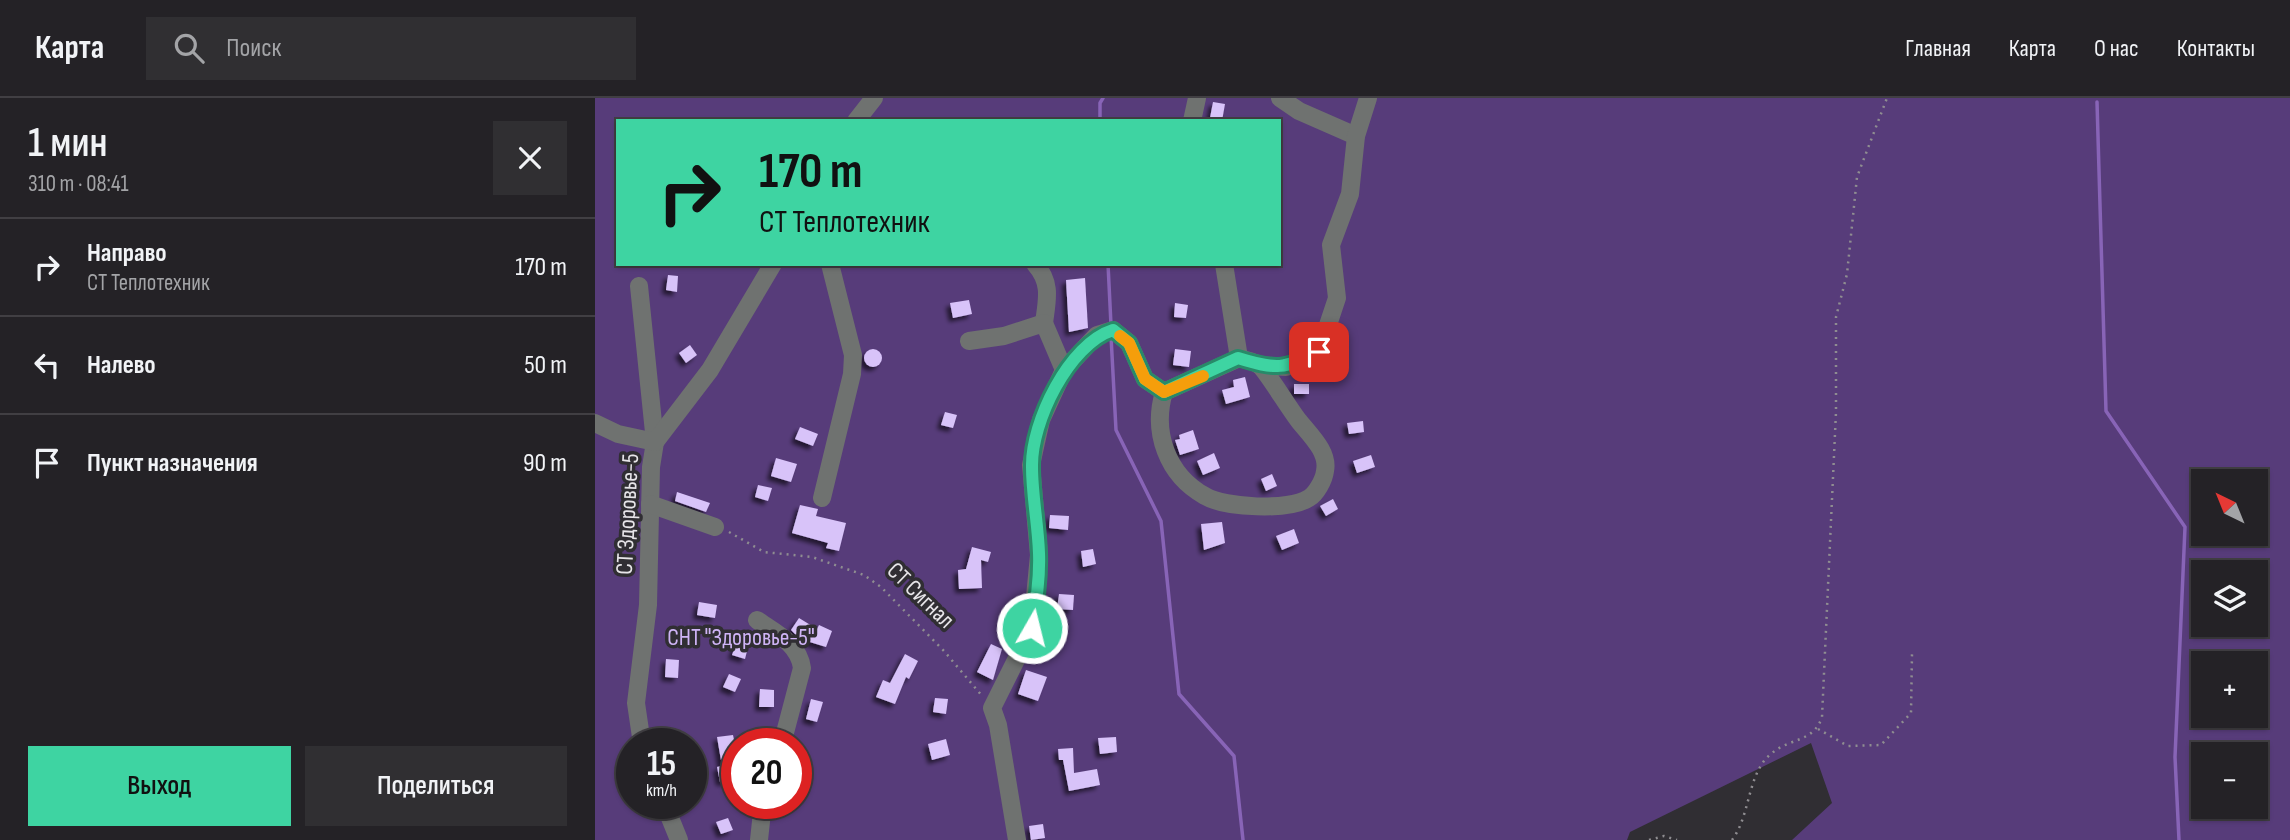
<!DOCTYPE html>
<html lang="ru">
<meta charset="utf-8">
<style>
:root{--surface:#242226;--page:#302f32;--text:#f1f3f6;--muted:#a3a4a7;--line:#413f43;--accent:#3ed4a2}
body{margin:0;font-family:"Sofia Sans Condensed",sans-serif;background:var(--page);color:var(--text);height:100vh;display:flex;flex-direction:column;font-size:26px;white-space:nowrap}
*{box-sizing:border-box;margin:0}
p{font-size:23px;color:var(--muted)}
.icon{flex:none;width:38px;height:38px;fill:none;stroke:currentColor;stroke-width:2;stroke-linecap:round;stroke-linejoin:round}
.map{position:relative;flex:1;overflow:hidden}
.details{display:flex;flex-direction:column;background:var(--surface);width:595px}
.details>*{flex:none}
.banner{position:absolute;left:21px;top:21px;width:665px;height:147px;border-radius:0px;box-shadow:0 2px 5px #0004,0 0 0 2px var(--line);background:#3ed4a2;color:#111;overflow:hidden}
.needle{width:46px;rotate:317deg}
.buttons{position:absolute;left:1596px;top:371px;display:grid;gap:14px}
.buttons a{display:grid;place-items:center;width:77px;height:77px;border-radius:0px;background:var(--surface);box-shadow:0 2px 5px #0004,0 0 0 2px var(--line);font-size:35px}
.speed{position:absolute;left:21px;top:630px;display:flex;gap:14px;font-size:35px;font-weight:700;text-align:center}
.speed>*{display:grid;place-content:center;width:91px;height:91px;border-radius:50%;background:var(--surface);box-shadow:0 2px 5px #0004,0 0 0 2px var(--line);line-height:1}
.speed small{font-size:18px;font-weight:400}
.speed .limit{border:10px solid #d22;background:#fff;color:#111}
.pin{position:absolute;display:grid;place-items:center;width:60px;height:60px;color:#fff;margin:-30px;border-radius:14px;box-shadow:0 4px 10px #0006}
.me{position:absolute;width:77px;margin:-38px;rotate:8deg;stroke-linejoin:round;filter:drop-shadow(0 0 5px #0008)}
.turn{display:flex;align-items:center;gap:24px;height:147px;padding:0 28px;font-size:32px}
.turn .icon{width:91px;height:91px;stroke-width:2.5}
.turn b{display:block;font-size:49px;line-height:60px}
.round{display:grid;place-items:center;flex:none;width:74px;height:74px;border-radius:0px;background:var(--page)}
.overview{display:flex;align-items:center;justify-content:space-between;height:119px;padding:0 28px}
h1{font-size:42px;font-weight:600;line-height:52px}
.button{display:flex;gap:14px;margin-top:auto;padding:14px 28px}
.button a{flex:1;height:80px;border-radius:0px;background:var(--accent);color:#111;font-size:28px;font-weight:600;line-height:80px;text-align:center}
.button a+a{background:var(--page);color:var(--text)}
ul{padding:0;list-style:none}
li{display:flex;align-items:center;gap:21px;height:98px;padding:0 28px;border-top:2px solid var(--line)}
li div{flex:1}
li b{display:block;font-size:26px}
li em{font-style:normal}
header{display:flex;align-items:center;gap:42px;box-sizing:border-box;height:98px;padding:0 35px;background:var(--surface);border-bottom:2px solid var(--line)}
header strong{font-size:33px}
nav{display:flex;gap:38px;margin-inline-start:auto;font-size:24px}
.search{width:490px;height:63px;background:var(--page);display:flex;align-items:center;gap:18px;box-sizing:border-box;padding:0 24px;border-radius:0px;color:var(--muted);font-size:26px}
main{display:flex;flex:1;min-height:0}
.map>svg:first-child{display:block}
</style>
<header>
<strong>Карта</strong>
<div class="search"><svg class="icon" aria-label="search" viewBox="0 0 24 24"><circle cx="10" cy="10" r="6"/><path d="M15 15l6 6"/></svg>Поиск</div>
<nav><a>Главная</a><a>Карта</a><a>О нас</a><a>Контакты</a></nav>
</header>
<main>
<section class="details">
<div class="overview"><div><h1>1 мин</h1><p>310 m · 08:41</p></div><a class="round"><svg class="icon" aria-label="close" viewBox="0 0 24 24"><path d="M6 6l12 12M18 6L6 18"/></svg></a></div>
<ul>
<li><svg class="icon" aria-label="right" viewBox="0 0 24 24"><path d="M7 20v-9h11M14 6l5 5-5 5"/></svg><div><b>Направо</b><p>СТ Теплотехник</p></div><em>170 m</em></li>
<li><svg class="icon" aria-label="left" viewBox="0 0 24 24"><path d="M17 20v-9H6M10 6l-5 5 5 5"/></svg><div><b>Налево</b></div><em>50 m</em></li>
<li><svg class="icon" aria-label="arrive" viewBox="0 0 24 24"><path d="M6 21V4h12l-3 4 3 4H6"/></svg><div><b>Пункт назначения</b></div><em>90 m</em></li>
</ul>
<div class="button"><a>Выход</a><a>Поделиться</a></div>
</section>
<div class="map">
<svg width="1695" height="742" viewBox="0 0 1695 742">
<defs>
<filter id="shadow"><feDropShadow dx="-4" dy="4" stdDeviation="2" flood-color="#0009"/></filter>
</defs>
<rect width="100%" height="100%" fill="#302e33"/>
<path fill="#573c7a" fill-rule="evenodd" d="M 0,0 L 1695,0 L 1695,742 L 1197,742 L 1237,705 L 1216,645 L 1035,734 L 1032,742 L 0,742 ZM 23,23 L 684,23 L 684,166 L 23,166 ZM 1608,383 L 1661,383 L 1661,436 L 1608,436 ZM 1608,474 L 1661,474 L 1661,527 L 1608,527 ZM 1608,565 L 1661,565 L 1661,618 L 1608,618 ZM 37,646 L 96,646 L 96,705 L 37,705 ZM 142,646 L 201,646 L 201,705 L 142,705 ZM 1608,656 L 1661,656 L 1661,709 L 1608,709 Z"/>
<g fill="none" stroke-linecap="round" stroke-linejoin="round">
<g stroke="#8864b7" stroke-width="3.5">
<path d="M 1502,4 L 1511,313 L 1590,429 L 1580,659 L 1584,742"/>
<path d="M 505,23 L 505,5 L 508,0"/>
<path d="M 513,166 L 516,227"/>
<path d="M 516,238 L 521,332 L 566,423 L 584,596 L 639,658 L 648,742"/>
</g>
</g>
<g fill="#d8c3f9" filter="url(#shadow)">
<path d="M 618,4 L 630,6 L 627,23 L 615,20 Z"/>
<path d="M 73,177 L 83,178 L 82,194 L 71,192 Z"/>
<path d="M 490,180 L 493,230 L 474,234 L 471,182 Z"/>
<path d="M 374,202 L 377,216 L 358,220 L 355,205 Z"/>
<path d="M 580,205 L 593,207 L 591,220 L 579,219 Z"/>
<path d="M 95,247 L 102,257 L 91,265 L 84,255 Z"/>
<circle cx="278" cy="260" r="9"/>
<path d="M 580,251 L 596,253 L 594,269 L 578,267 Z"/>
<path d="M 650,279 L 655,299 L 631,306 L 627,292 L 639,289 L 638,282 Z"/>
<rect x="699" y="286" width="15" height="10"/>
<path d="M 350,314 L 362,317 L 358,330 L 346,327 Z"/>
<path d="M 768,323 L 769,334 L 754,336 L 752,325 Z"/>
<path d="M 205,329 L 223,336 L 218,348 L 200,341 Z"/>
<path d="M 598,332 L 604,351 L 585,357 L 580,342 L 585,341 L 584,337 Z"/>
<path d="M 619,355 L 625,370 L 608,377 L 602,363 Z"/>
<path d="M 776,357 L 780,369 L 762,375 L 758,363 Z"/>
<path d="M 181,360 L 202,366 L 196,384 L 176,378 Z"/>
<path d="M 677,376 L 682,388 L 671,393 L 666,381 Z"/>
<path d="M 163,387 L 177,390 L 173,403 L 160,399 Z"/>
<path d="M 82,394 L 115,405 L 111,414 L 80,403 Z"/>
<path d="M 738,401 L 743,411 L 731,418 L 725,408 Z"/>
<path d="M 205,407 L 223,411 L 221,418 L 251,425 L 244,453 L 231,450 L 233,445 L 197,435 Z"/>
<path d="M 455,417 L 474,418 L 473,432 L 454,430 Z"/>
<path d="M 627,424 L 630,445 L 609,452 L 606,426 Z"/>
<path d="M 699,431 L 704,445 L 687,452 L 681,438 Z"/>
<path d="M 377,449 L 396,454 L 393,464 L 386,462 L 387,490 L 364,491 L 363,472 L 371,471 Z"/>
<path d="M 498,451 L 501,466 L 488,469 L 486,453 Z"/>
<path d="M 464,496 L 479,497 L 478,512 L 462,511 Z"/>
<path d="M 104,504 L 122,507 L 120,520 L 102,517 Z"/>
<path d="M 204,520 L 222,531 L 224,527 L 237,533 L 231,549 L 205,541 L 196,532 Z"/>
<path d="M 141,546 L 153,549 L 150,561 L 137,557 Z"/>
<path d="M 396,546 L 407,551 L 398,582 L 382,574 Z"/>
<path d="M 310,556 L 323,563 L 314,581 L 311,579 L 300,606 L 281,599 L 288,582 L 295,585 Z"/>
<path d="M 71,561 L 84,562 L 83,580 L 70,579 Z"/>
<path d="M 431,572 L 452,579 L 443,603 L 423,596 Z"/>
<path d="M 134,576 L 146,581 L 140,594 L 128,589 Z"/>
<path d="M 165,591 L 179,592 L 179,609 L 164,609 Z"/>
<path d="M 340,600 L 353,601 L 351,616 L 338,614 Z"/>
<path d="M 216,601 L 228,604 L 222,624 L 211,621 Z"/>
<path d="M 138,637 L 141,651 L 135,652 L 140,682 L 125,684 L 122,669 L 127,668 L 122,639 Z"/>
<path d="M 521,639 L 522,654 L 505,656 L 503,640 Z"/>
<path d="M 351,641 L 355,657 L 337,662 L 333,646 Z"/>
<path d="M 478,650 L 479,675 L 502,671 L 505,687 L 474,693 L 468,662 L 464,662 L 463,651 Z"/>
<path d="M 133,720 L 138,732 L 126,736 L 121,724 Z"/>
<path d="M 448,726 L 450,740 L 436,742 L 434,728 Z"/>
</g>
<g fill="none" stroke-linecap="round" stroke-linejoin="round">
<g stroke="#8f8d91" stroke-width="2.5" stroke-dasharray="2 5" stroke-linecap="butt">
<path d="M 134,434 L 169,454 L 217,459 L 269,477 L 286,489 L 349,553 L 388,599"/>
<path d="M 1223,631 L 1253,648 L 1286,647 L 1316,615 L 1317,556"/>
<path d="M 1054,742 L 1069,738 L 1082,742"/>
<path d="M 1137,742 C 1156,717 1152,674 1177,655 C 1195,640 1219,644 1227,619 L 1241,314 L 1241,219 L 1252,176 L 1262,79 L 1292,0"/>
</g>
<g stroke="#6f7270" stroke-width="18">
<path d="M 685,0 L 704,13 L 761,38"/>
<path d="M 261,23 L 279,0"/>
<path d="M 597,23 L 602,0"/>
<path d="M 440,166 C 457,185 452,202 449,225"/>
<path d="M 629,166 L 644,260"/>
<path d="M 44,188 L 60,344 L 56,369 L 53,507 L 41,605 L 47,646"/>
<path d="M 374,243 L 409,238 L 449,225 L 469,272"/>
<path d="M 644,260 C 649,262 659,263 664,267 C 671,272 695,312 704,323 C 715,337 734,354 730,373 C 729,382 721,396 714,400 C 694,413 630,410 610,398 C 572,377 557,334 569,294 Z"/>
<path d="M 664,267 L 691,269 L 724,254 L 742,200 L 736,147 L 755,96 L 761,38 L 773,0"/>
<path d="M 0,325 L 23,336 L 60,344 L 115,272 L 178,166"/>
<path d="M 227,400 L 257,276 L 258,257 L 235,166"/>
<path d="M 55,406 L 120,429"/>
<path d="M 162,522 C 181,535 204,546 207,570 L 187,646"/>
<path d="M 69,705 L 84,742"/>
<path d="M 164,742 L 168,705"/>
<path d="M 422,742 L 403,627 L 397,610 L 437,530 L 444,457 L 436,367 L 446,322 L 469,272 L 502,237 L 518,232 L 534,245 L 550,281 L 569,294"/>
</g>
</g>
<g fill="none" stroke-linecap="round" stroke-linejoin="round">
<g stroke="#288a69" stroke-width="18">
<path id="route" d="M 437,530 C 441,505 445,480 444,455 C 443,426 437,397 437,369 C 436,324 474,246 518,232 L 534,245 L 550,281 L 569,294 L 643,260 C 681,272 689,271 724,254"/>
</g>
<use href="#route" stroke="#3ed4a2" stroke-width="12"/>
<path stroke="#f59e0b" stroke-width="12" d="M 525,238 L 534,245 L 550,281 L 569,294 L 608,278"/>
</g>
<g text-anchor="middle" stroke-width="7" stroke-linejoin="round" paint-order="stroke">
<g font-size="24" fill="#e7e5e9" stroke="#302e33">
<text transform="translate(32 416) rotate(-87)" y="8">СТ Здоровье-5</text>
<text transform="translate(326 497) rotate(44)" y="8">СТ Сигнал</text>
</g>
<g font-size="24" fill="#cfb4f6" stroke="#302e33">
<text x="146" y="547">СНТ "Здоровье-5"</text>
</g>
</g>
</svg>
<div class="buttons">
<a><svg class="needle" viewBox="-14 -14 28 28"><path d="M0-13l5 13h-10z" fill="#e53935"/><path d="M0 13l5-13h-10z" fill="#a3a4a7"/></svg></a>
<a><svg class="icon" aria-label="layers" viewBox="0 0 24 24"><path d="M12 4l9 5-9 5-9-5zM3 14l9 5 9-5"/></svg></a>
<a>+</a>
<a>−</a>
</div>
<div class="speed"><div>15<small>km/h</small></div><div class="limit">20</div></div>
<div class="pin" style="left:724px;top:254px;background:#d93025"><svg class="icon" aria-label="arrive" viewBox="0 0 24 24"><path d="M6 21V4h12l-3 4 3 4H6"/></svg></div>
<svg class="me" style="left:437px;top:530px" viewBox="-20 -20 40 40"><circle r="17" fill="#3ed4a2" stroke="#fff" stroke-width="3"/><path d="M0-11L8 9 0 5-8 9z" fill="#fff"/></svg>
<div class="banner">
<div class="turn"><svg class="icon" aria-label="right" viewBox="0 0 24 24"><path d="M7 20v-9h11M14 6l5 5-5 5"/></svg><div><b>170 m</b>СТ Теплотехник</div></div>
</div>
</div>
</main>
